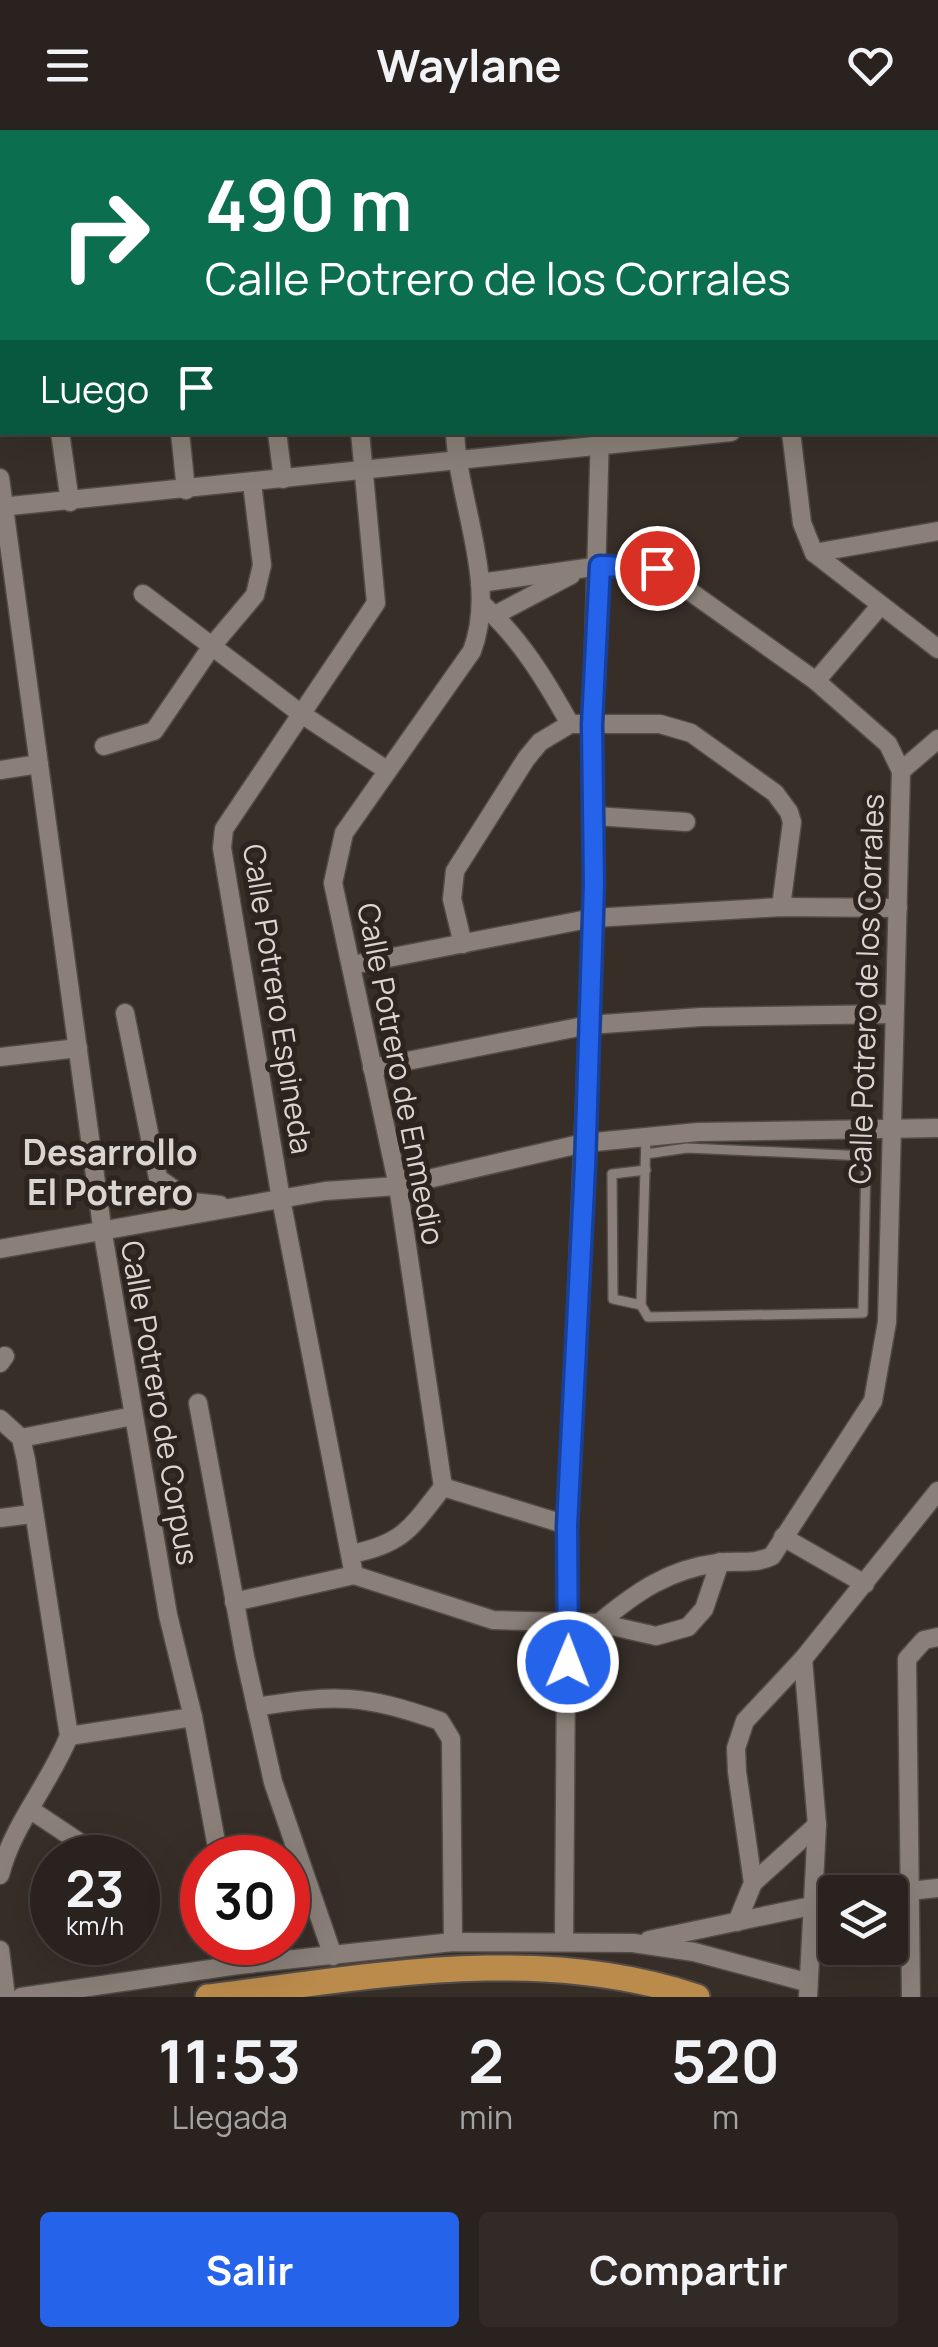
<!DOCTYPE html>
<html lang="es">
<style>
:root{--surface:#29221e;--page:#312a27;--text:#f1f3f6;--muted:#a5a4a4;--line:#453f3c;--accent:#2563eb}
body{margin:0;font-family:Manrope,sans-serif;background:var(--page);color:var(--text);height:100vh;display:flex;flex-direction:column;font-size:38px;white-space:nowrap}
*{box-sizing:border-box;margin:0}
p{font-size:32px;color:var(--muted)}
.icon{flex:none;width:55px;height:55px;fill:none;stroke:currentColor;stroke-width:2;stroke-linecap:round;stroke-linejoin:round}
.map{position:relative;height:1867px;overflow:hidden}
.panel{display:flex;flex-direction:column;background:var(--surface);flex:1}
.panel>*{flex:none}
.guide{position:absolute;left:0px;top:0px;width:940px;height:305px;box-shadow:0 10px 40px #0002,0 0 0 2px var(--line);background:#0b6e4f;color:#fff;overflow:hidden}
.fabs{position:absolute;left:818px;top:1745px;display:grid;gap:20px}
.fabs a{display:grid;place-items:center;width:90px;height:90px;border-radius:10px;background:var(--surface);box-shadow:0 10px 40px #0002,0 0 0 2px var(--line);font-size:50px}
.speed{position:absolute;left:30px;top:1705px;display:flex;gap:20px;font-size:50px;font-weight:700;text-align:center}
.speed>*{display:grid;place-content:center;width:130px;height:130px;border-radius:50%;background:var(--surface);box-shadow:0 10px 40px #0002,0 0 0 2px var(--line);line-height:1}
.speed small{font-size:25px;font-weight:400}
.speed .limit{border:15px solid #d22;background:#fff;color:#111}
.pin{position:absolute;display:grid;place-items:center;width:85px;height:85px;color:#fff;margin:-42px;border:5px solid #fff;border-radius:50%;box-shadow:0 2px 10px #0007}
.me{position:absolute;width:110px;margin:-55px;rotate:1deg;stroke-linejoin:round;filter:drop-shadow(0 0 8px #0008)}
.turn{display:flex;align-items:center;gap:35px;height:210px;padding:0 40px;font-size:45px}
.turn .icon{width:130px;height:130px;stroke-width:2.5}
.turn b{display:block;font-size:70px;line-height:85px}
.then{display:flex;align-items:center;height:95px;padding:0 40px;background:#0003;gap:20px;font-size:38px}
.eta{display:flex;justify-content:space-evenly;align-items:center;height:170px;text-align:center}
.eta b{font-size:60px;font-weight:700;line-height:70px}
.action{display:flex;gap:20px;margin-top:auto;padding:20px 40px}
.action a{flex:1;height:115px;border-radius:10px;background:var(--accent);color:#fff;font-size:40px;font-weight:700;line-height:115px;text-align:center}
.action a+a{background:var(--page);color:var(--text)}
header{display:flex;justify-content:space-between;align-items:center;height:130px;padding:0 40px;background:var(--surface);font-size:45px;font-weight:700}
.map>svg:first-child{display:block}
</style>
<header><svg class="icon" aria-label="menu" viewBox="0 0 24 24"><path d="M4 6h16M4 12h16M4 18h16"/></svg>Waylane<svg class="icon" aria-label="heart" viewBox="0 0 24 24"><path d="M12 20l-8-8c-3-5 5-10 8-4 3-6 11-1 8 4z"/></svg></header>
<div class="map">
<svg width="938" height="1867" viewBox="0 0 938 1867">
<rect width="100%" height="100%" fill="#372e28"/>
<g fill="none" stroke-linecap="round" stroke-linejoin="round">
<g stroke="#534b47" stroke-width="12">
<g id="service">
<path d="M 646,1024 L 687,1018 L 866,1026 L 863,1183 L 648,1187 L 641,1175 L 646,1007"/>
<path d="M 641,1175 L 613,1169 L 612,1044 L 646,1040"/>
</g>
</g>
<g stroke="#534b47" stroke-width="21">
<g id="minor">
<path d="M 24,0 L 24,2"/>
<path d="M 145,0 L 145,2"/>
<path d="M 244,0 L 244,2"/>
<path d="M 338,0 L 339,2"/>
<path d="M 431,0 L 431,2"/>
<path d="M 527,0 L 527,2"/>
<path d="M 158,2 L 189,0"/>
<path d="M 606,2 L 607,0"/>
<path d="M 60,302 L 70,372"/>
<path d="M 180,302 L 186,360"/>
<path d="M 277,302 L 283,349"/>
<path d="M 791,302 L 802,393 L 814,423 L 938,519"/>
<path d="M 0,348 L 103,1104 L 168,1485 L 193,1587 L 219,1728"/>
<path d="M 0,377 L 731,302"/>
<path d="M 814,423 L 938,401"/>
<path d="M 480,453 L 600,436 L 657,438 L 816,551 L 888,614 L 901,641 L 887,1192 L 873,1271 L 772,1426 C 753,1435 738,1430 718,1433 C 669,1439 636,1462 599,1493"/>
<path d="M 143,464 L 300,583 L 385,639"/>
<path d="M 481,473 C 520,508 545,549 570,594"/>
<path d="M 495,485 L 571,445"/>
<path d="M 816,551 L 880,476"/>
<path d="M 104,616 L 154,601 L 212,516 L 255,465 L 262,435 L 252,353"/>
<path d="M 0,640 L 39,634"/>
<path d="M 901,641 L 938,609"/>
<path d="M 595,686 L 686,692"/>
<path d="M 463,814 L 452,769 L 455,741 L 526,629 L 540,612 L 570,594 L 660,594 L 691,603 L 775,663 L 789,682 L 792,692 L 781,777"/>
<path d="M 352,835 L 593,788 L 781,777 L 898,778"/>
<path d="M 125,883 L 158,1048 L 192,1072 L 220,1075"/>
<path d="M 0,927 L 78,918"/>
<path d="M 372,938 L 589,895 L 701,887 L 894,884"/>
<path d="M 0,1119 L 325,1061 L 398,1056 L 584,1013 L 698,1002 L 938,998"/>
<path d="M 0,1233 L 5,1226"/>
<path d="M 198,1273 L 245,1527 L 273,1652 L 333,1826"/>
<path d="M 0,1289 L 21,1308 L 26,1330 L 69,1606 C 49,1655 13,1694 0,1745"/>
<path d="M 21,1308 L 133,1286"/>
<path d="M 443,1357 L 398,1056 L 333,753 L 344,703 L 472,521 C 498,453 458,373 455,302"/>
<path d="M 443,1357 L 567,1395"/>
<path d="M 0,1388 L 32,1384"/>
<path d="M 783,1407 L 865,1454"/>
<path d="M 351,1424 C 403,1414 411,1398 443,1357"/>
<path d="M 354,1445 L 281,1069 L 222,718 L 224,699 L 376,473 L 360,302"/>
<path d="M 234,1472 L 354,1445 L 493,1490 L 599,1493 L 656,1506 L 688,1497 L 704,1479 L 720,1432"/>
<path d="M 803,1529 L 817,1695 L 808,1867"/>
<path d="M 256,1577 C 338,1564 361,1564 440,1591 L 451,1609 L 453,1812"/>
<path d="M 69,1606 L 193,1587"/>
<path d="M 31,1680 L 103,1728"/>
<path d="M 753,1753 L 817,1695"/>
<path d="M 890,1763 L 938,1758"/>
<path d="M 737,1792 L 753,1753 L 737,1642 L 736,1618 L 745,1591 L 803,1529 L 938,1361"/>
<path d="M 649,1810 L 835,1771"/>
<path d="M 564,1811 L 567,1395 L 593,788 L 592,594 L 600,302"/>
<path d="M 234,1812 L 238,1835"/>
<path d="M 0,1820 L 6,1867"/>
<path d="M 21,1867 L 238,1835 L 453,1812 L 633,1813 L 694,1822 L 806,1852"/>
<path d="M 911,1867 L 907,1529 L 924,1510 L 938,1507"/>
</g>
</g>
<g stroke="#534b47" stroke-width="29">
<path id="primary" d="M 208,1867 C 369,1847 540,1813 697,1867"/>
</g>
<use href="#service" stroke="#8a8079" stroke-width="9"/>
<use href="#minor" stroke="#8a8079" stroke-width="18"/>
<use href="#primary" stroke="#bb8b4c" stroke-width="25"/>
</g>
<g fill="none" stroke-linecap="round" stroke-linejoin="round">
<g stroke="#184099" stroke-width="25">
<path id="route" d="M 568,1532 L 567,1396 L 585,1037 L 594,754 L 592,594 L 600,436 L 657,438"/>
</g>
<use href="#route" stroke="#2563eb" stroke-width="18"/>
</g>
<g text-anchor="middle" stroke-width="10" stroke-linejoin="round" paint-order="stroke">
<g font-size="30" fill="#dbd5d1" stroke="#2d241f">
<text transform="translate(867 859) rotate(-88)" y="10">Calle Potrero de los Corrales</text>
<text transform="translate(277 869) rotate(81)" y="10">Calle Potrero Espineda</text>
<text transform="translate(400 944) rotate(79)" y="10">Calle Potrero de Enmedio</text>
<text transform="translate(159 1273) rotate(80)" y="10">Calle Potrero de Corpus</text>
</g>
<g font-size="35" font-weight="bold" fill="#dbd5d1" stroke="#2d241f">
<text x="110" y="1035">Desarrollo<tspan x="110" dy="40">El Potrero</tspan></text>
</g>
</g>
</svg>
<div class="fabs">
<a><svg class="icon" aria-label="layers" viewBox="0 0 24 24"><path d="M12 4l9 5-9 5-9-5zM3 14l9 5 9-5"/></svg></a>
</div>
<div class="speed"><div>23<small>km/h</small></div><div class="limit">30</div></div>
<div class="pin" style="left:657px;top:438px;background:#d93025"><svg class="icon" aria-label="arrive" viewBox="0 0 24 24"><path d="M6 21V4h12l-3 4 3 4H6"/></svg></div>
<svg class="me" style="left:568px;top:1532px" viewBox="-20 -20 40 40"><circle r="17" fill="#2563eb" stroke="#fff" stroke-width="3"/><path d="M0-11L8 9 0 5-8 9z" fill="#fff"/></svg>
<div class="guide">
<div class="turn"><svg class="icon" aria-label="right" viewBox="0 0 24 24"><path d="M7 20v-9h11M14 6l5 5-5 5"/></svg><div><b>490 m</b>Calle Potrero de los Corrales</div></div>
<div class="then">Luego<svg class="icon" aria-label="arrive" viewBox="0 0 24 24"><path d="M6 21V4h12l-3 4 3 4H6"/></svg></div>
</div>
</div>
<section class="panel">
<div class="eta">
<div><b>11:53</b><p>Llegada</p></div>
<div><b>2</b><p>min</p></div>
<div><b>520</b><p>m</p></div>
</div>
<div class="action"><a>Salir</a><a>Compartir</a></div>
</section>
